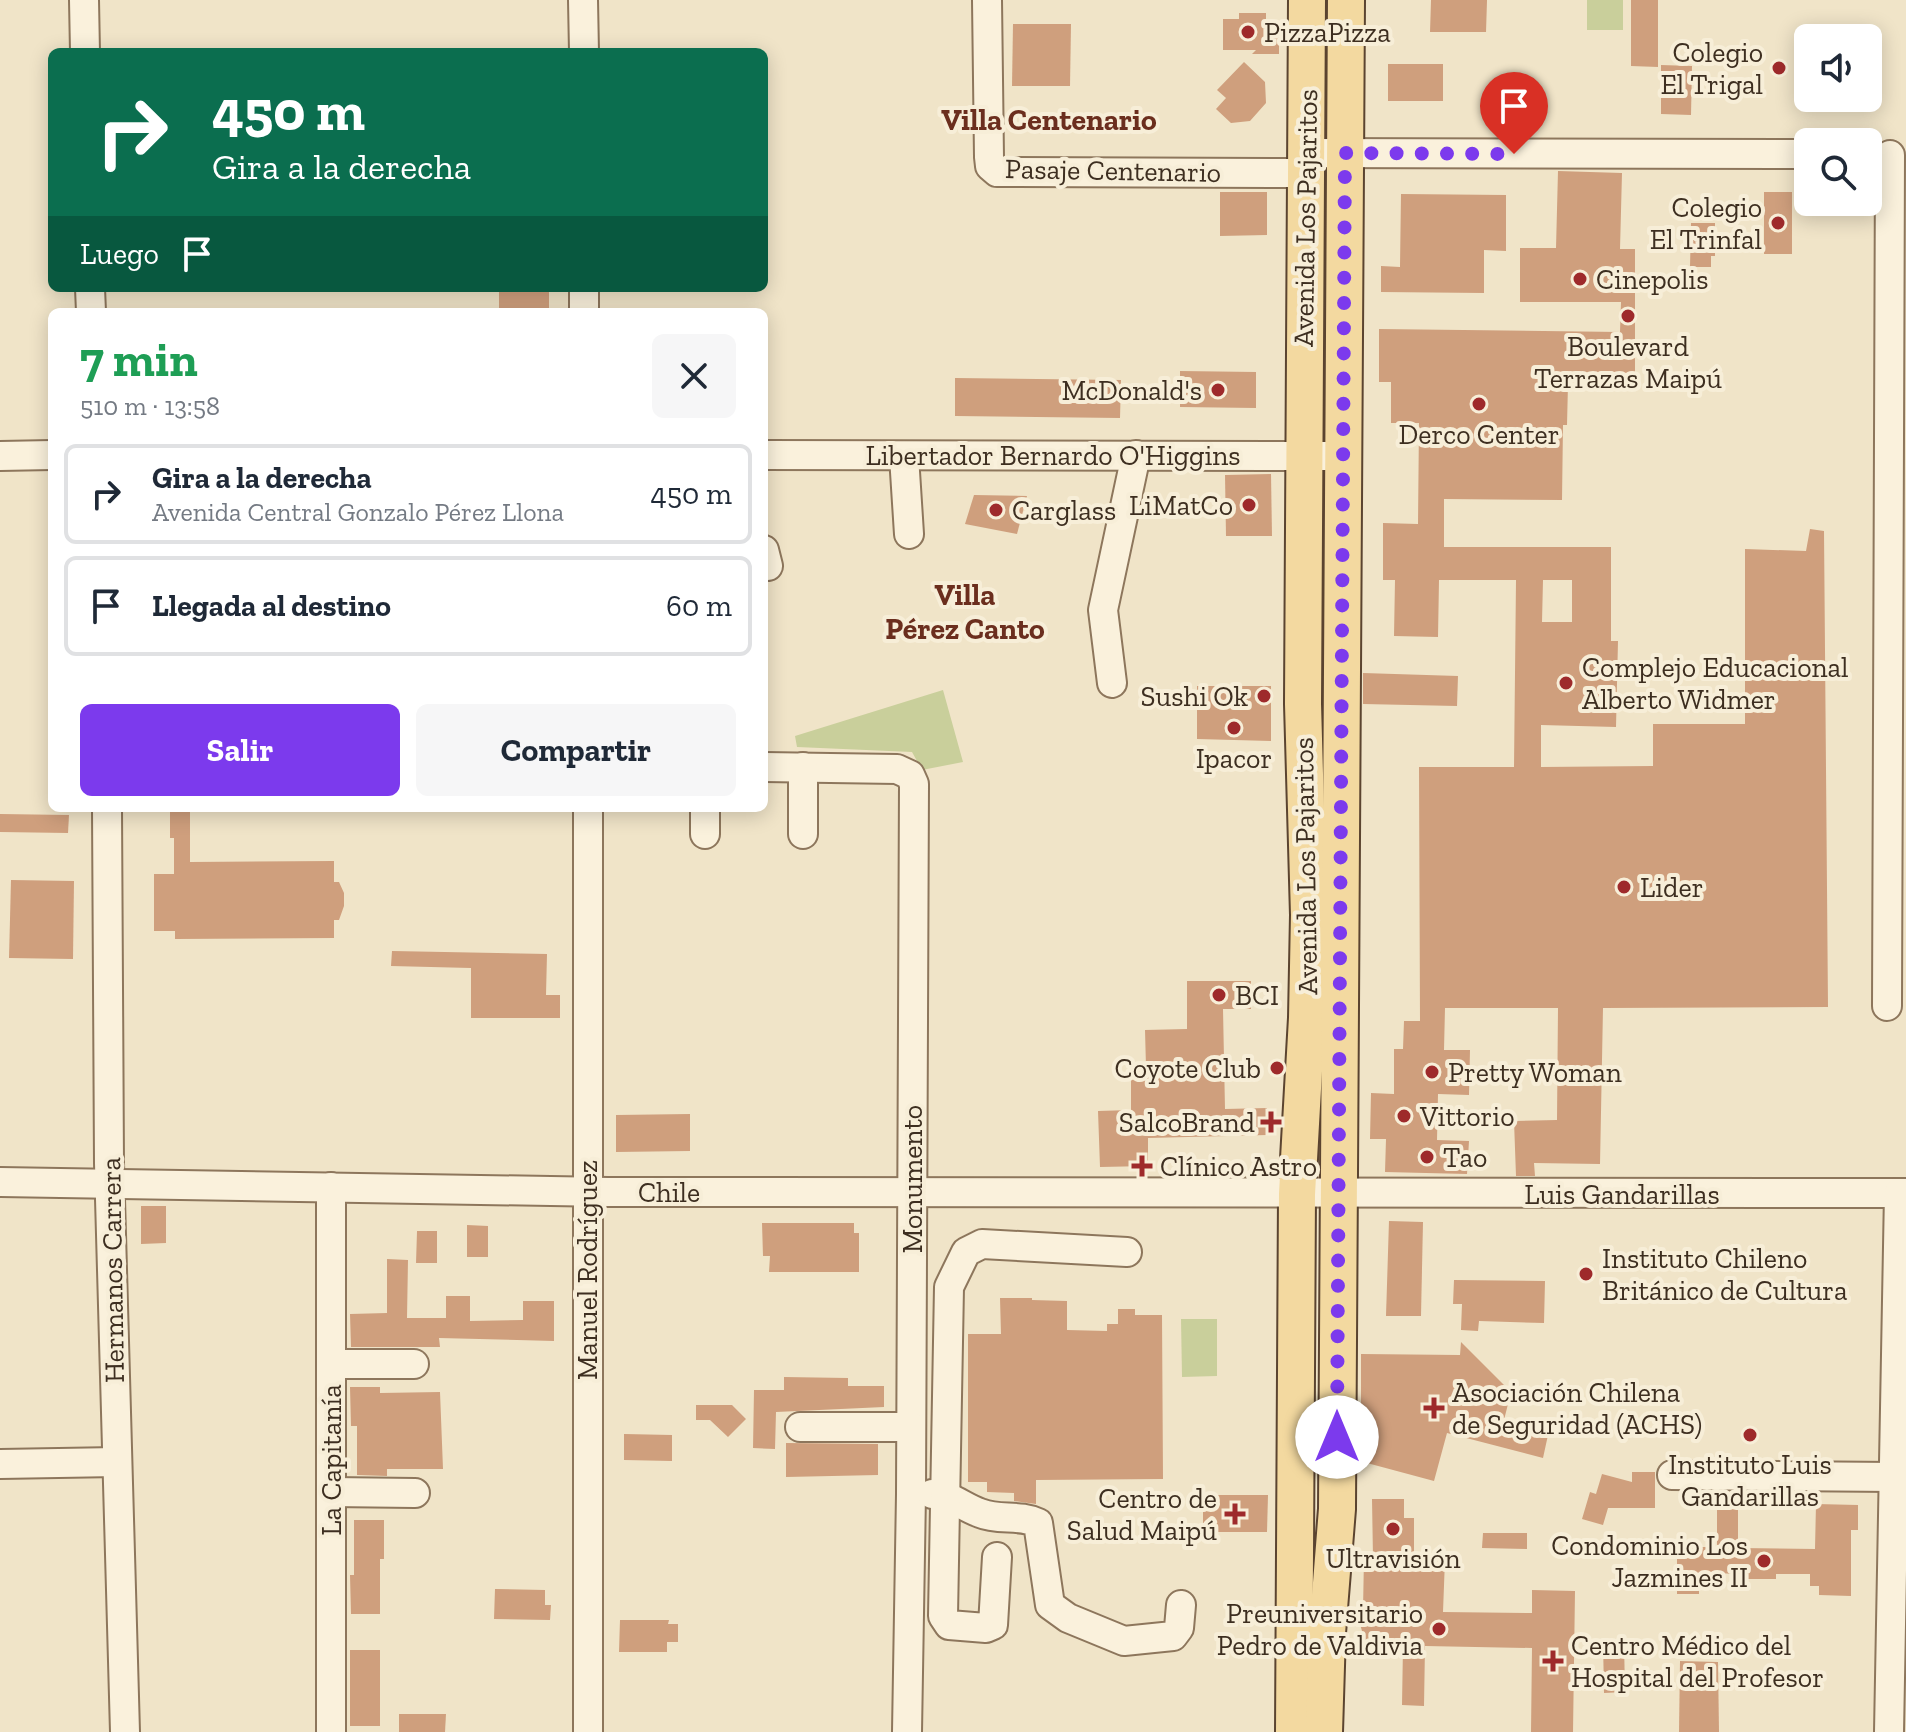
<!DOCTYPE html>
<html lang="es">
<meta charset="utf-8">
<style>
:root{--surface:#fff;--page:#f6f6f7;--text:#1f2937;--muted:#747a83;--line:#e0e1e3;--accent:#7c3aed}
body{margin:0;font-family:"Zilla Slab",serif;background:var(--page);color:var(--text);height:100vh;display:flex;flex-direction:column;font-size:30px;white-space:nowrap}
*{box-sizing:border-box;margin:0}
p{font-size:26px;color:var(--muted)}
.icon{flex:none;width:44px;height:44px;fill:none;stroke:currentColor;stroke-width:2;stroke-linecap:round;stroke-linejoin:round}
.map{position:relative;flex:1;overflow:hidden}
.details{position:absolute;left:48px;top:308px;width:720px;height:504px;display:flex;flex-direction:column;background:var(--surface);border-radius:12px;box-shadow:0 4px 20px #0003}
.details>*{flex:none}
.guide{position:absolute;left:48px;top:48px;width:720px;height:244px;border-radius:12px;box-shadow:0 4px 20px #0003;background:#0b6e4f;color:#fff;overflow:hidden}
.fabs{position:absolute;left:1794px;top:24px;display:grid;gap:16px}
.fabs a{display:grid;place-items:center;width:88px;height:88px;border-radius:12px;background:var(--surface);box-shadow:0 4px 20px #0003;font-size:40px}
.pin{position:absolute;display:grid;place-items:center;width:68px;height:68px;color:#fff;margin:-82px -34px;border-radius:50% 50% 50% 0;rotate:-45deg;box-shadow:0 0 8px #0007}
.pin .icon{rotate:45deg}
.me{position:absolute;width:88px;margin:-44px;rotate:0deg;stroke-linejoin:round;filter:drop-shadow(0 0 6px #0008)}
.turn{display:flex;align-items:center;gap:28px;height:168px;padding:0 32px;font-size:36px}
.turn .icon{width:104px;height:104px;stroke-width:2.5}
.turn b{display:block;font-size:56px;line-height:68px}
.then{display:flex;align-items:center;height:76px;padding:0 32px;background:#0003;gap:16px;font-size:30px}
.round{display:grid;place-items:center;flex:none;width:84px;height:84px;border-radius:12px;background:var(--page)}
.headline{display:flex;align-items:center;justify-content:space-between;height:136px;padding:0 32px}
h1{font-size:48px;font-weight:700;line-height:60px;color:#1e9e55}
.action{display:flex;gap:16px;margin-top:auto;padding:16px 32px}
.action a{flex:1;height:92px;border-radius:12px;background:var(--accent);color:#fff;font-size:32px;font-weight:700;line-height:92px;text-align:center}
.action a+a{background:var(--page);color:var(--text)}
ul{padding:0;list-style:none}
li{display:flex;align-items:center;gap:24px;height:100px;margin:0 16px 12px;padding:0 16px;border:4px solid var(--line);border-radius:12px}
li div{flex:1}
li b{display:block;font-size:30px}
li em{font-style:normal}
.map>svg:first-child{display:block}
</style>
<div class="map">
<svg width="1906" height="1732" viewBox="0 0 1906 1732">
<rect width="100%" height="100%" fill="#f0e4c8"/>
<g fill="#c9cf9b">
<rect x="1587" y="0" width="36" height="30"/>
<path d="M 943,690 L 963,762 L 922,770 L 912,752 L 797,747 L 795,736 Z"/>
<path d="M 1181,1319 L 1217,1319 L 1217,1376 L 1182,1377 Z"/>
</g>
<g fill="#cf9f7d" fill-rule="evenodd">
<path d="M 1431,0 L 1487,0 L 1486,32 L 1430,32 Z"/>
<path d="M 1631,0 L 1658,0 L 1658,67 L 1631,66 Z"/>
<path d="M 1239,13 L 1266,13 L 1266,28 L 1274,29 L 1274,31 L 1279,25 L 1279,54 L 1252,54 L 1256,50 L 1223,50 L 1223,19 L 1239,19 Z"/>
<path d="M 1013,24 L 1071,24 L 1070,86 L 1012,86 Z"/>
<path d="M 1244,62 L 1265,82 L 1266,103 L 1250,121 L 1231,123 L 1216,109 L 1226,98 L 1217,90 Z"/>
<rect x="1388" y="64" width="55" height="37"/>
<path d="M 1661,65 L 1692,66 L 1691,115 L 1661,114 Z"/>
<path d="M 1558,171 L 1622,173 L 1620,249 L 1635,249 L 1635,384 L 1568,384 L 1567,425 L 1563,425 L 1562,500 L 1444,499 L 1444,547 L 1611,547 L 1611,641 L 1618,641 L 1616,727 L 1541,725 L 1541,767 L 1653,766 L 1653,724 L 1745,724 L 1745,549 L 1806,551 L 1810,529 L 1824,531 L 1828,1007 L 1603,1008 L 1600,1164 L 1534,1163 L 1535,1176 L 1516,1176 L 1514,1121 L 1557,1120 L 1558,1008 L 1445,1008 L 1444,1050 L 1470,1050 L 1469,1095 L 1438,1094 L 1437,1140 L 1469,1141 L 1467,1174 L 1385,1172 L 1386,1139 L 1370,1139 L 1371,1093 L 1394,1094 L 1394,1049 L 1403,1049 L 1404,1021 L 1420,1021 L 1419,767 L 1514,767 L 1516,580 L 1439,580 L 1438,637 L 1394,636 L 1395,580 L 1383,580 L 1383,523 L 1418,524 L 1419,423 L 1391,423 L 1391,382 L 1379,382 L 1379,329 L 1620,332 L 1621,302 L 1520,302 L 1520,248 L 1556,248 ZM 1543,580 L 1572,580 L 1572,622 L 1542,622 Z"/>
<path d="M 1220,192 L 1267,192 L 1267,235 L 1220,236 Z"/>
<rect x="1764" y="192" width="28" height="62"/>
<path d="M 1401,194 L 1506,195 L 1506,251 L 1484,250 L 1484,293 L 1381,292 L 1381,266 L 1400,267 Z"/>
<path d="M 1691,223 L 1715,223 L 1715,256 L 1711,256 L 1711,267 L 1690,267 Z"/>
<rect x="499" y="288" width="50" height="24"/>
<path d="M 1180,371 L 1256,372 L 1256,408 L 1180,407 Z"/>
<path d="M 955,378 L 1121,380 L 1120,418 L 955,416 Z"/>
<path d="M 1271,474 L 1272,536 L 1226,536 L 1225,475 Z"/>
<path d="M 974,495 L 1027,496 L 1017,534 L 965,524 Z"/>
<path d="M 1363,673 L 1458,676 L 1457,706 L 1363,704 Z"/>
<path d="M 1197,686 L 1271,686 L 1271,741 L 1197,739 Z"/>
<path d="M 170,811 L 190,811 L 190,862 L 334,861 L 334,882 L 339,882 L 344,893 L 344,906 L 339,920 L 334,920 L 334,938 L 175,939 L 175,931 L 154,931 L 154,874 L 174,874 L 174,838 L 170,838 Z"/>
<path d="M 0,814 L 69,815 L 68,833 L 0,832 Z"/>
<path d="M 11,880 L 74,881 L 73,959 L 9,958 Z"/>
<path d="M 392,951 L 547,954 L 546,995 L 560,995 L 560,1018 L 471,1018 L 471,968 L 391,966 Z"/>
<path d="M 1187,981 L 1251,981 L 1251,1009 L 1223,1009 L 1225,1109 L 1267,1108 L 1267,1135 L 1148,1138 L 1148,1166 L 1100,1167 L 1098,1111 L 1131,1110 L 1131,1067 L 1146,1067 L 1145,1030 L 1187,1029 Z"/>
<path d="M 690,1114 L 690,1151 L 616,1152 L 616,1115 Z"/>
<path d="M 141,1206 L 166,1206 L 166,1243 L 141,1244 Z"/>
<path d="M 1389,1221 L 1423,1222 L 1421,1316 L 1386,1316 Z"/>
<path d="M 762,1223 L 854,1223 L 854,1233 L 859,1233 L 859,1272 L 769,1272 L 770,1256 L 763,1256 Z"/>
<path d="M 467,1225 L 488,1226 L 488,1257 L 467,1257 Z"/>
<path d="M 417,1231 L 437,1231 L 437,1263 L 416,1263 Z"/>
<path d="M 387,1259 L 408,1260 L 407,1318 L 446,1318 L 446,1296 L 470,1296 L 470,1321 L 523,1320 L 523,1301 L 554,1301 L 554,1341 L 439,1338 L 440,1347 L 351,1347 L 350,1314 L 387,1313 Z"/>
<path d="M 1454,1280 L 1545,1281 L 1544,1323 L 1479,1321 L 1478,1331 L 1461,1330 L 1462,1304 L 1453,1304 Z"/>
<path d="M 1000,1298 L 1032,1298 L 1032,1300 L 1067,1301 L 1067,1330 L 1107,1331 L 1107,1324 L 1118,1324 L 1118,1309 L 1135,1309 L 1135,1315 L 1162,1315 L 1163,1479 L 1036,1480 L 1036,1504 L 1014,1501 L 1014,1493 L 987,1492 L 987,1482 L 968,1482 L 968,1334 L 1001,1334 Z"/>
<path d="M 1461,1342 L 1511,1392 L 1503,1424 L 1548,1435 L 1543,1458 L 1447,1433 L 1434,1481 L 1367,1463 L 1376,1428 L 1361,1424 L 1361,1354 L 1460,1355 Z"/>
<path d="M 784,1377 L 848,1378 L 848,1386 L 884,1386 L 884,1407 L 776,1412 L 775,1449 L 753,1448 L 754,1390 L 784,1390 Z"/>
<path d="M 350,1387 L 380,1387 L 380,1393 L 440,1392 L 443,1469 L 387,1469 L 387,1476 L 357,1475 L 357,1426 L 351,1426 Z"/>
<path d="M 696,1405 L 732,1405 L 746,1419 L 728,1437 L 710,1420 L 696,1420 Z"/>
<path d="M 624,1434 L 672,1435 L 672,1461 L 624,1460 Z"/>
<path d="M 786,1443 L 878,1444 L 878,1475 L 786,1477 Z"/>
<path d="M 1632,1472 L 1655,1472 L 1655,1508 L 1608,1508 L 1603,1525 L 1582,1519 L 1590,1492 L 1596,1494 L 1602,1474 L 1632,1482 Z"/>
<path d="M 1717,1494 L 1738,1494 L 1738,1548 L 1815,1549 L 1816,1504 L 1858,1505 L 1858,1530 L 1851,1530 L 1851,1596 L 1819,1595 L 1819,1586 L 1810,1586 L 1810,1574 L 1776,1574 L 1776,1579 L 1744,1579 L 1744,1574 L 1709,1573 L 1709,1586 L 1699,1586 L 1699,1594 L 1677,1594 L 1677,1547 L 1717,1547 Z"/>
<path d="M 1203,1495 L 1268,1495 L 1267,1532 L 1203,1532 Z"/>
<path d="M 1372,1499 L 1404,1499 L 1404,1518 L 1414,1518 L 1414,1558 L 1445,1559 L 1443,1612 L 1532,1613 L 1532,1590 L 1575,1591 L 1573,1732 L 1531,1732 L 1532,1648 L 1425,1646 L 1424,1706 L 1402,1705 L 1403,1646 L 1366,1645 L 1356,1610 L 1363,1610 L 1364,1557 L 1373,1558 Z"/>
<path d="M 354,1520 L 384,1520 L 384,1559 L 380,1559 L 380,1614 L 351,1614 L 350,1575 L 354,1575 Z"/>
<path d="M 1483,1533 L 1527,1533 L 1527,1549 L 1482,1548 Z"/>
<path d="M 495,1589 L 545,1590 L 545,1605 L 551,1605 L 550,1620 L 494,1619 Z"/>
<path d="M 620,1620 L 669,1620 L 668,1624 L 678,1624 L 678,1642 L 667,1642 L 667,1652 L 619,1652 Z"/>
<path d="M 1603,1641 L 1624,1641 L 1625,1692 L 1604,1693 Z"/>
<rect x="350" y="1650" width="30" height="76"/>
<path d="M 1680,1661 L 1718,1662 L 1719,1732 L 1679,1732 Z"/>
<path d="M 399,1714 L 446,1714 L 445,1732 L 399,1732 Z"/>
</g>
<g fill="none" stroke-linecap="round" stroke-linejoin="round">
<g stroke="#8d765c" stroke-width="32">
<g id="minor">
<path d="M 84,0 L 85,52"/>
<path d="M 583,0 L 584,52"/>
<path d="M 987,0 L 989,157 L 990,166 L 997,172 L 1305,173"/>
<path d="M 1306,153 L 1808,154"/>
<path d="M 90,288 L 91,312"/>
<path d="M 584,288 L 584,312"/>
<path d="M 764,455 L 1342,456"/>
<path d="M 0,456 L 52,455"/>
<path d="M 904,456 L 909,534"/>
<path d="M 764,550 L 768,566"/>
<path d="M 1112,683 L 1103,610 L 1136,455"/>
<path d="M 764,767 L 897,769 L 910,775 L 914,784 L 911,1494 L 907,1732"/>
<path d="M 803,767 L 803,834"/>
<path d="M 107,808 L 109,1163 L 125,1732"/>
<path d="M 705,834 L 705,808"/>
<path d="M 1887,1006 L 1890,155"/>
<path d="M 0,1182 L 608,1192 L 1906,1193"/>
<path d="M 331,1187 L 331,1732"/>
<path d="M 331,1364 L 414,1364"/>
<path d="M 800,1427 L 911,1427"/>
<path d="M 0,1464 L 117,1462"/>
<path d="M 1672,1475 L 1894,1477"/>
<path d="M 331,1492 L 415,1493"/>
<path d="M 932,1494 C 951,1495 963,1507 980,1513 C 999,1521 1019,1514 1038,1523 L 1050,1605 L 1068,1618 L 1124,1641 L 1173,1636 L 1179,1628 L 1181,1605"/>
<path d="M 997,1557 L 993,1625 L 986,1628 L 949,1625 L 943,1616 L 949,1287 L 966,1252 L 982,1244 L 1127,1252"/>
<path d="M 588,1732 L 588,808"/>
<path d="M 1889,1732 L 1899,1193"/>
</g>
</g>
<g stroke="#5b4430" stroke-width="40">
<g id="major">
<path d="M 1294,1732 L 1297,1194 L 1307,1018 L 1309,915 L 1303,704 L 1307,0"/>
<path d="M 1324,1732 L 1327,1633 L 1337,1509 L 1346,0"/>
</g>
</g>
<use href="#minor" stroke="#faf1dc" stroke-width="28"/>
<use href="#major" stroke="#f3d9a0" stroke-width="36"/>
</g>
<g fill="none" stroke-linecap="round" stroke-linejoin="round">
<path stroke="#7c3aed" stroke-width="14" stroke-dasharray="0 25.2" d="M 1337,1437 L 1345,153 L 1514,154"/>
</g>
<g fill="#9e2a2b" stroke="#f7eed8" stroke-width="3">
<circle cx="1248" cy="32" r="8"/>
<circle cx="1779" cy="68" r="8"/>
<circle cx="1778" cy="223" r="8"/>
<circle cx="1580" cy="279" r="8"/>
<circle cx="1628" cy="316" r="8"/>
<circle cx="1218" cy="390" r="8"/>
<circle cx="1479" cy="404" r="8"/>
<circle cx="1249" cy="505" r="8"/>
<circle cx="996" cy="510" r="8"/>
<circle cx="1566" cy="683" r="8"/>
<circle cx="1264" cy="696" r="8"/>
<circle cx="1234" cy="728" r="8"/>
<circle cx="1624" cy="887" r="8"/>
<circle cx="1219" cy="995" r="8"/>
<circle cx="1277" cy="1068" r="8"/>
<circle cx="1432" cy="1072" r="8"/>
<circle cx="1404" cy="1116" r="8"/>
<path d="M1267 1110h8v8h8v8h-8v8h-8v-8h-8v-8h8z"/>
<circle cx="1427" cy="1157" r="8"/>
<path d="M1138 1154h8v8h8v8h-8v8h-8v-8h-8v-8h8z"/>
<circle cx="1586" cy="1274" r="8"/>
<path d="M1430 1396h8v8h8v8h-8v8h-8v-8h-8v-8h8z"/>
<circle cx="1750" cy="1435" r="8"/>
<path d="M1231 1502h8v8h8v8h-8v8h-8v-8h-8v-8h8z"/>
<circle cx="1393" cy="1529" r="8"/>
<circle cx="1764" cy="1561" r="8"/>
<circle cx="1439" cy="1629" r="8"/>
<path d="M1549 1649h8v8h8v8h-8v8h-8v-8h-8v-8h8z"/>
</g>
<g text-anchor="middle" stroke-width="8" stroke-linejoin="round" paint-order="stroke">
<g font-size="28" fill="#3d2e20" stroke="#f7eed8" text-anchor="start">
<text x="1264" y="42">PizzaPizza</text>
<text x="1763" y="62" text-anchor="end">Colegio<tspan x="1763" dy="32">El Trigal</tspan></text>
<text x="1762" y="217" text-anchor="end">Colegio<tspan x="1762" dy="32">El Trinfal</tspan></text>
<text x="1596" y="289">Cinepolis</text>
<text x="1628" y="356" text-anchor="middle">Boulevard<tspan x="1628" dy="32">Terrazas Maipú</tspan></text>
<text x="1202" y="400" text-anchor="end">McDonald's</text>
<text x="1479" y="444" text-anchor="middle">Derco Center</text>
<text x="1233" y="515" text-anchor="end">LiMatCo</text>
<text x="1012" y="520">Carglass</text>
<text x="1582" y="677">Complejo Educacional<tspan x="1582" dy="32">Alberto Widmer</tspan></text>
<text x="1248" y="706" text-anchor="end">Sushi Ok</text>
<text x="1234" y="768" text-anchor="middle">Ipacor</text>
<text x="1640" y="897">Lider</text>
<text x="1235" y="1005">BCI</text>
<text x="1261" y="1078" text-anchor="end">Coyote Club</text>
<text x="1448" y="1082">Pretty Woman</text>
<text x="1420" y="1126">Vittorio</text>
<text x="1255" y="1132" text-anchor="end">SalcoBrand</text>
<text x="1443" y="1167">Tao</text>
<text x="1160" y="1176">Clínico Astro</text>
<text x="1602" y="1268">Instituto Chileno<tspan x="1602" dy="32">Británico de Cultura</tspan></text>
<text x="1452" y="1402">Asociación Chilena<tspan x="1452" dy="32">de Seguridad (ACHS)</tspan></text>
<text x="1750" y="1474" text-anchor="middle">Instituto Luis<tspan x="1750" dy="32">Gandarillas</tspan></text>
<text x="1217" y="1508" text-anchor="end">Centro de<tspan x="1217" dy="32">Salud Maipú</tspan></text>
<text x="1748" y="1555" text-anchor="end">Condominio Los<tspan x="1748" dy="32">Jazmines II</tspan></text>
<text x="1393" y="1568" text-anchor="middle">Ultravisión</text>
<text x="1423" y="1623" text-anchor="end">Preuniversitario<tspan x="1423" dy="32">Pedro de Valdivia</tspan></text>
<text x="1571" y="1655">Centro Médico del<tspan x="1571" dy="32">Hospital del Profesor</tspan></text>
</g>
<g font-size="28" fill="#3d2e20" stroke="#f7eed8">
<text transform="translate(1113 170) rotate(1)" y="10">Pasaje Centenario</text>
<text transform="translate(1305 218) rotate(-89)" y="10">Avenida Los Pajaritos</text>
<text x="1053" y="465">Libertador Bernardo O'Higgins</text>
<text transform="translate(1305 866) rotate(-91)" y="10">Avenida Los Pajaritos</text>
<text transform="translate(912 1179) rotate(-90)" y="10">Monumento</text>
<text x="669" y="1202">Chile</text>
<text x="1622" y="1204">Luis Gandarillas</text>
<text transform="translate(112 1270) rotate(-91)" y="10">Hermanos Carrera</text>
<text transform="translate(587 1270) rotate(-90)" y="10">Manuel Rodríguez</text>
<text transform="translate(331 1460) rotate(-90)" y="10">La Capitanía</text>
</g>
<g font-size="30" font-weight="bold" fill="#6b2e1e" stroke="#f7eed8">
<text x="1049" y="130">Villa Centenario</text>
<text x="965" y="605">Villa<tspan x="965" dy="34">Pérez Canto</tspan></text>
</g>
</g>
</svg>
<div class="fabs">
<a><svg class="icon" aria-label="sound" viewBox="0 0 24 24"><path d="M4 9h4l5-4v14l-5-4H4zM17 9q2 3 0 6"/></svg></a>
<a><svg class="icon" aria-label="search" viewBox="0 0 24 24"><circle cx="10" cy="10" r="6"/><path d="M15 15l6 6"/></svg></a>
</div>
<div class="pin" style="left:1514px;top:154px;background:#d93025"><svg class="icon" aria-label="arrive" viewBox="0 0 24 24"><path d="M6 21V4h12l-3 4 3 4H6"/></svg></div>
<svg class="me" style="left:1337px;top:1437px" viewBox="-20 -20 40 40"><circle r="19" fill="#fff"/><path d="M0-13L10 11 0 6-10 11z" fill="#7c3aed"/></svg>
<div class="guide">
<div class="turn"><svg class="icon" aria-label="right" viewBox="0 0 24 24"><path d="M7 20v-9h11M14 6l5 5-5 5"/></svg><div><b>450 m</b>Gira a la derecha</div></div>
<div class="then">Luego<svg class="icon" aria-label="arrive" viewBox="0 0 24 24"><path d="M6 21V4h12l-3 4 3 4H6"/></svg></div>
</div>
<section class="details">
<div class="headline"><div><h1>7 min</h1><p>510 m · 13:58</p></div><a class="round"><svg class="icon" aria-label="close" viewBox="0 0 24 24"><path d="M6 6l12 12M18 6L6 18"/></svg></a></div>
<ul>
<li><svg class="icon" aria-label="right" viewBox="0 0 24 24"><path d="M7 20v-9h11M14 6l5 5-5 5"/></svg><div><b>Gira a la derecha</b><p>Avenida Central Gonzalo Pérez Llona</p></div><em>450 m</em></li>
<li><svg class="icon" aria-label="arrive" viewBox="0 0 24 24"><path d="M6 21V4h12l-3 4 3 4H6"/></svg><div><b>Llegada al destino</b></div><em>60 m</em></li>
</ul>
<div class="action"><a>Salir</a><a>Compartir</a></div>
</section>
</div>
